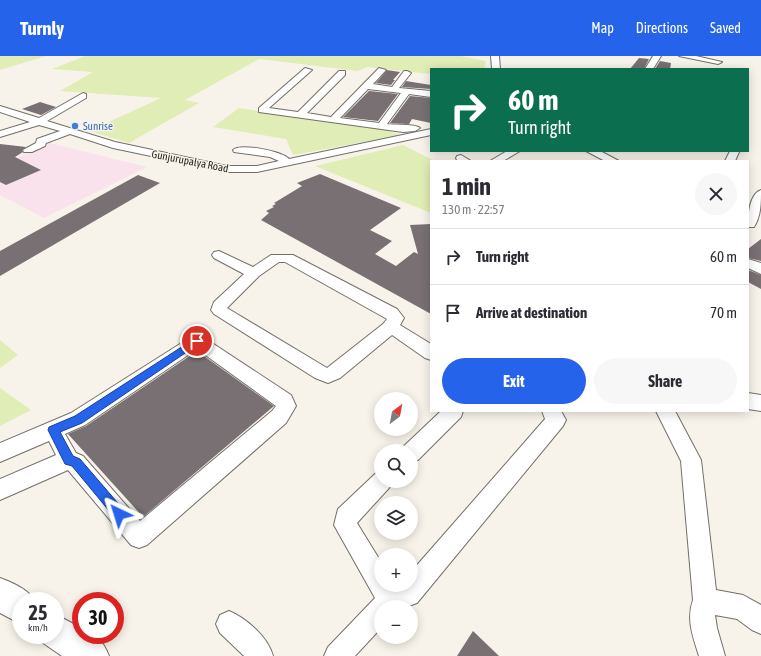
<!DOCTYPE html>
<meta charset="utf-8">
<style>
:root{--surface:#fff;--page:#f7f7f7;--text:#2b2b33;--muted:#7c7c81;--line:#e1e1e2;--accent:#2563eb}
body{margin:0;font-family:"Asap Condensed",sans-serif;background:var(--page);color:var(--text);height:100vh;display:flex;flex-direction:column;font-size:15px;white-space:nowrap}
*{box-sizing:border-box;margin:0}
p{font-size:13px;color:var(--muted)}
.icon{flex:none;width:22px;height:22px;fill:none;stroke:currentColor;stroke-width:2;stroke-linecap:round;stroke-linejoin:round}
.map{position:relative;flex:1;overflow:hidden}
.details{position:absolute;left:430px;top:104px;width:319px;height:252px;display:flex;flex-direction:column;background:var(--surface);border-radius:0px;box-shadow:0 2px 10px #0003}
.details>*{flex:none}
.top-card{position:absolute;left:430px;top:12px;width:319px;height:84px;border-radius:0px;box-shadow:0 2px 10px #0003;background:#0b6e4f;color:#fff;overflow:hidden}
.needle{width:26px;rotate:32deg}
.buttons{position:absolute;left:374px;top:336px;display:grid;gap:8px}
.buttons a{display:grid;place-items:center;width:44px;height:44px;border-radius:50%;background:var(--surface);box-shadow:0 2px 10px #0003;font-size:20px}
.speed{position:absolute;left:12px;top:536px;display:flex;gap:8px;font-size:20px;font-weight:700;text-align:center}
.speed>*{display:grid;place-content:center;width:52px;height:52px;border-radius:50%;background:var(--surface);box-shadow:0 2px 10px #0003;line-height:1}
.speed small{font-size:10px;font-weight:400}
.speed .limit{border:6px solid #d22;background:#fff;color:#111}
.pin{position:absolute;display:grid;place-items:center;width:34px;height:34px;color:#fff;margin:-17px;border:2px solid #fff;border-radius:50%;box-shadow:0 1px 4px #0007}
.me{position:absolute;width:44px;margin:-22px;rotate:319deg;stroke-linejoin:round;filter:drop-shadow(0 0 3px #0008)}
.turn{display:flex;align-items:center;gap:14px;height:84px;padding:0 12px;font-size:18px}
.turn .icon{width:52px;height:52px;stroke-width:2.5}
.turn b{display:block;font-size:28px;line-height:34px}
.round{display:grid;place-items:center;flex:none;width:42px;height:42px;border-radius:21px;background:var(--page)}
.summary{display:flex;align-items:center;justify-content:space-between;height:68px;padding:0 12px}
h1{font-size:24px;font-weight:700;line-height:30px}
.primary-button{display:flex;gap:8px;margin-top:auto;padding:8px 12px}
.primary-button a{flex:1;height:46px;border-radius:24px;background:var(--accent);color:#fff;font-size:16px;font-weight:700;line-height:46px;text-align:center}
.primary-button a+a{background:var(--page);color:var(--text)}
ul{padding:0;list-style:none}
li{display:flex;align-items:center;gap:12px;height:56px;padding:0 12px;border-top:1px solid var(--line)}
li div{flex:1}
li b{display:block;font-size:15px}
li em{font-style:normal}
header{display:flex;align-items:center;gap:24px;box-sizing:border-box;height:56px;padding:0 20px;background:var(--accent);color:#fff}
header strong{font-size:19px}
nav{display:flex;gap:22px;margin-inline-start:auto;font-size:14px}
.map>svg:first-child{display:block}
</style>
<header>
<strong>Turnly</strong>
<nav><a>Map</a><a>Directions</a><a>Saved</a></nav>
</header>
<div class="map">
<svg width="761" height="600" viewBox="0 0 761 600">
<rect width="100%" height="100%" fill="#f8f3ea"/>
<path fill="#fae2ed" d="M 50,87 L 147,111 L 44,162 L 0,139 L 0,109 Z"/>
<g fill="#e1edb6">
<path d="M 0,0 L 46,0 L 0,14 Z"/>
<path d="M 85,0 L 461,0 L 486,5 L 484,13 L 431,13 L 431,18 L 367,11 L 358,15 L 259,3 L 185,44 L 199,47 L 129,87 L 89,75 L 161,42 L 60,35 L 93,16 L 52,13 Z"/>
<path d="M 239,52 L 382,73 L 401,79 L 293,99 L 286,83 L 213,71 Z"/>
<path d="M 403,89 L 435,105 L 431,105 L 431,157 L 315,110 Z"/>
<path d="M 0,284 L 18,299 L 0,312 Z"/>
<path d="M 0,332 L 31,354 L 0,370 Z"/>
</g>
<g fill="#797074">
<path d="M 639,2 L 649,3 L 644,13 L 630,13 Z"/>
<path d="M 660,5 L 671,7 L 670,13 L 655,13 Z"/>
<path d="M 387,14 L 400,16 L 393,24 L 395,24 L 391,29 L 376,27 Z"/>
<path d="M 406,25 L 431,29 L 431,33 L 402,31 Z"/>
<path d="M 369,35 L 398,38 L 378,65 L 343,61 Z"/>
<path d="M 410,40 L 431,42 L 431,67 L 412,63 L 409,68 L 390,67 Z"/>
<path d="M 40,46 L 56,51 L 41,59 L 22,53 Z"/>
<path d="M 0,88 L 26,91 L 22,94 L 23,96 L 15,101 L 41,114 L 6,129 L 0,126 Z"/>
<path d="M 320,118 L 401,152 L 370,174 L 392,185 L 375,198 L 396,210 L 414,196 L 418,198 L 410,169 L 431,168 L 431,258 L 261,164 L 269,157 L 266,155 L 274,151 L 272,150 L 276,148 L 274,147 L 302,130 L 297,127 Z"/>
<path d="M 138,119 L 160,127 L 0,220 L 0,195 Z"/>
<path d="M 761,183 L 761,205 L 748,202 L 748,193 Z"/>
<path d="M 748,214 L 761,219 L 761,233 L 748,226 Z"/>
<path d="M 197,295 L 274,350 L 143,461 L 68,378 L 86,370 Z"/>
<path d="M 473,575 L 499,600 L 457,600 Z"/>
</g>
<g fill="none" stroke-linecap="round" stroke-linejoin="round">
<g stroke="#736f67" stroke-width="2">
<g id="minor">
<path d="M 491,0 L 499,0 L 500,13 L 492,13 Z"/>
<path d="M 653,0 L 661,0 L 653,13 L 645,13 Z"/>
<path d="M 679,0 L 696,0 L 722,6 L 718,8 Z"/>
<path d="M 305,12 L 312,14 L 269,52 L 298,56 L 339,15 L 345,15 L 345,19 L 307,57 L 331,61 L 379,12 L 386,14 L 373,28 L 392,31 L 404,15 L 407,15 L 411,17 L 399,32 L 431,35 L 431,41 L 409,38 L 387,68 C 395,69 416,68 420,72 L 415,75 L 403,76 L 259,56 L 259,52 ZM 368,33 L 401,37 L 379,67 L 340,62 Z"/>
<path d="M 83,37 L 86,38 L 86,42 L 47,65 L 115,86 L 227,110 L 257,110 L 279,105 L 270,101 L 234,96 L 233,94 C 240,87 282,95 289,103 L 431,73 L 431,79 L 257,116 L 227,116 L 113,92 L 70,78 L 46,87 L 45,90 L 32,96 L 24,96 L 23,94 L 36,87 L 37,83 L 60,75 L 39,69 L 0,81 L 0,75 L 30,66 L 0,56 L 0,50 L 39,62 Z"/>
<path d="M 507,95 L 520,95 L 503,105 L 490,105 Z"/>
<path d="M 586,95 L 600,95 L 619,105 L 605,105 Z"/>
<path d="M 730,95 L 739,96 L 735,105 L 725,105 Z"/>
<path d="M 461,99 L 471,105 L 457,104 L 456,102 L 457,100 Z"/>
<path d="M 761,134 C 761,147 761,160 754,171 L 748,171 C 748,161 749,138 761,134 Z"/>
<path d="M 219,195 L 253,211 L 271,199 L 293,199 L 397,253 L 404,262 L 400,269 L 431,288 L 431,304 L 425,302 L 392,279 L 340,322 L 328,327 L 315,322 L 214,258 L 211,254 L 214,246 L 244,218 L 214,202 L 212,199 L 214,196 ZM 279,206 L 285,206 L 387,263 L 383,268 L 327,312 L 227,252 L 259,220 Z"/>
<path d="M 748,203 L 761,207 L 761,218 L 748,212 Z"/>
<path d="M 197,279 L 203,281 L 291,339 L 296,350 L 286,367 L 147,489 L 139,492 L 131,489 L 68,414 L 0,444 L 0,423 L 56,399 L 49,385 L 0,406 L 0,387 L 71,357 L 191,281 ZM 197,293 L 276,350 L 272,355 L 140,465 L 83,400 L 76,397 L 65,378 L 85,369 Z"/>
<path d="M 748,337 L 761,339 L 761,355 L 748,353 Z"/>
<path d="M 441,355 L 463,355 L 461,361 L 418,404 L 411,406 L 411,395 L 402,395 L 404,390 Z"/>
<path d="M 542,355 L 561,355 L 566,364 L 563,370 L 417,547 L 406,551 L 381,551 L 381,572 L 355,600 L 324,600 L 328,591 L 375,542 L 334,469 L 338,453 L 375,418 L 381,415 L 381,425 L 393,425 L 389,432 L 357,467 L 381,506 L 381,529 L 411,529 L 411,516 L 545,363 Z"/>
<path d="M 656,355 L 675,355 L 701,404 L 716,534 L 743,539 L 761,549 L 761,578 L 752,574 L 737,563 L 715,559 L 717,572 L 725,600 L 699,600 C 693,581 686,563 693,544 L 681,405 Z"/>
<path d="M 229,555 C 246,562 268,581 273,600 L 244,600 L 220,577 L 216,568 L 220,559 Z"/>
</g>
</g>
<g stroke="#736f67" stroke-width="2">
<g id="major">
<path d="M 0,522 C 11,526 30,534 34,545 L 21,545 L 21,568 L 0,557 Z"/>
<path d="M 55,558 L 81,572 L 81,579 C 98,579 103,585 109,600 L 62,600 L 43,587 L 40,579 L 55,579 Z"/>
</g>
</g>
<use href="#minor" fill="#fff" fill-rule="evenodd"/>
<use href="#major" fill="#fff" fill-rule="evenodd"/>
</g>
<path fill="#2563eb" stroke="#184099" d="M 197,281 L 202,285 L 200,287 L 82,367 L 60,376 L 73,400 L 80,403 L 123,453 L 125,458 L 123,462 L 119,464 L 115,462 L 72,410 L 65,408 L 48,374 L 49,371 L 75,360 Z"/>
<circle fill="#3f7fe0" stroke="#f8f3ea" stroke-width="1.5" cx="75" cy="70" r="4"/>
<g text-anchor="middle" stroke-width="3" stroke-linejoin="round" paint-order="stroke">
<g font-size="11" fill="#366cbe" stroke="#f8f3ea" text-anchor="start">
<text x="83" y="74">Sunrise</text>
</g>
<g font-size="11" fill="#282723" stroke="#f8f3ea">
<text transform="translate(190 105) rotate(11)" y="4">Gunjurupalya Road</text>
</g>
</g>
</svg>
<div class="buttons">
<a><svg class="needle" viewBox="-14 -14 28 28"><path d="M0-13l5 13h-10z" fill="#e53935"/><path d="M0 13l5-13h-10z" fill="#7c7c81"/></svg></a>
<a><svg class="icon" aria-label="search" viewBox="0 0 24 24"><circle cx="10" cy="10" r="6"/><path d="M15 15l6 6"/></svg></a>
<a><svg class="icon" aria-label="layers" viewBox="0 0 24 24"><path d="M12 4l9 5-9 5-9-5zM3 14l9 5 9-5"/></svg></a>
<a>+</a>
<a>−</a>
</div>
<div class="speed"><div>25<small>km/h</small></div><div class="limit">30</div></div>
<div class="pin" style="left:197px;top:285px;background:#d93025"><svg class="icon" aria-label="arrive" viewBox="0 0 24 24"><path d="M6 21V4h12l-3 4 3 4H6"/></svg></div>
<svg class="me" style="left:119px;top:458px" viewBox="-20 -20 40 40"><path d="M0-17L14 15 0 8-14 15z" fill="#2563eb" stroke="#fff" stroke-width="4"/></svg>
<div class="top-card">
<div class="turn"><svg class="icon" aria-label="right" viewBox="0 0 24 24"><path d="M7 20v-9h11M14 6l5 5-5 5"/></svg><div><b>60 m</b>Turn right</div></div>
</div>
<section class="details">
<div class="summary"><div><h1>1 min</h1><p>130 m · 22:57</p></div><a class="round"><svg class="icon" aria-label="close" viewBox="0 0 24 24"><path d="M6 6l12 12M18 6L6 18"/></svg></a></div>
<ul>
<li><svg class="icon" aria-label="right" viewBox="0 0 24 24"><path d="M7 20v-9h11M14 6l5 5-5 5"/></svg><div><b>Turn right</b></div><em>60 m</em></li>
<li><svg class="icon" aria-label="arrive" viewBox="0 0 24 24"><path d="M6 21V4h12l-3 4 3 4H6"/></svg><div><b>Arrive at destination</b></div><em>70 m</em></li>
</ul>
<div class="primary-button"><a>Exit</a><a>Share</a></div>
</section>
</div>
